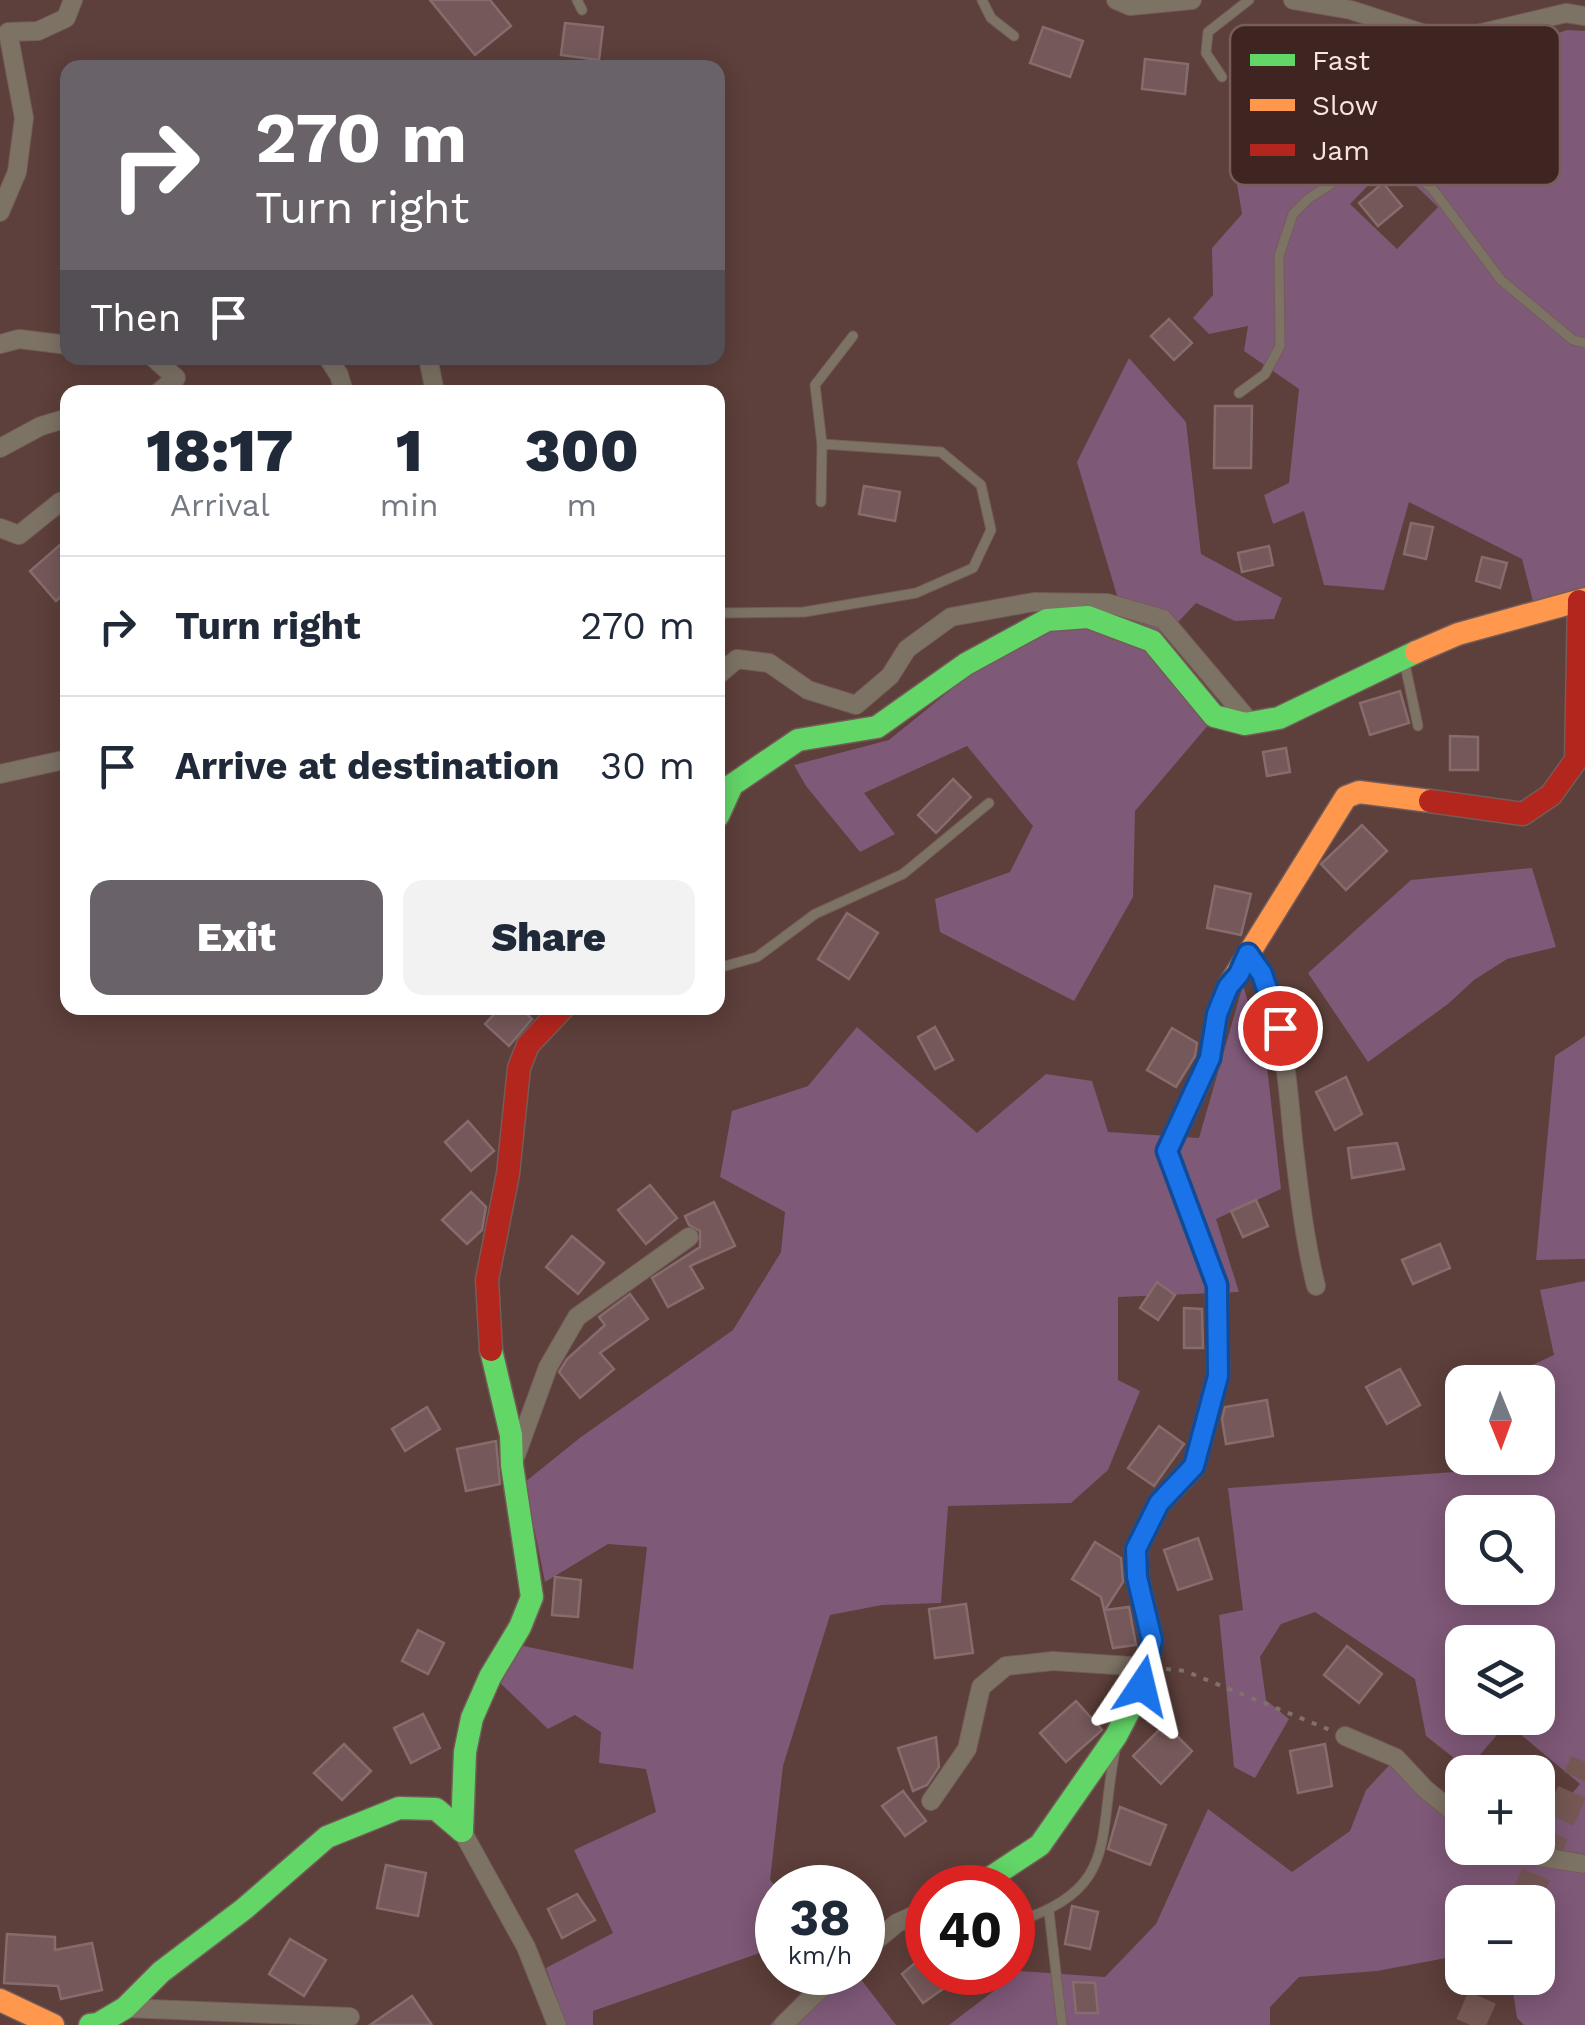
<!DOCTYPE html>
<meta charset="utf-8">
<style>
:root{--surface:#fff;--page:#f2f2f3;--text:#1f2937;--muted:#747a83;--line:#e0e1e3;--accent:#696369}
body{margin:0;font-family:"Work Sans",sans-serif;background:var(--page);color:var(--text);height:100vh;display:flex;flex-direction:column;font-size:38px;white-space:nowrap}
*{box-sizing:border-box;margin:0}
p{font-size:32px;color:var(--muted)}
.icon{flex:none;width:55px;height:55px;fill:none;stroke:currentColor;stroke-width:2;stroke-linecap:round;stroke-linejoin:round}
.map{position:relative;flex:1;overflow:hidden}
.side{position:absolute;left:60px;top:385px;width:665px;height:630px;display:flex;flex-direction:column;background:var(--surface);border-radius:20px;box-shadow:0 5px 25px #0003}
.side>*{flex:none}
.banner{position:absolute;left:60px;top:60px;width:665px;height:305px;border-radius:20px;box-shadow:0 5px 25px #0003;background:#696369;color:#fff;overflow:hidden}
.needle{width:65px;rotate:179deg}
.fabs{position:absolute;left:1445px;top:1365px;display:grid;gap:20px}
.fabs a{display:grid;place-items:center;width:110px;height:110px;border-radius:20px;background:var(--surface);box-shadow:0 5px 25px #0003;font-size:50px}
.speed{position:absolute;left:755px;top:1865px;display:flex;gap:20px;font-size:50px;font-weight:700;text-align:center}
.speed>*{display:grid;place-content:center;width:130px;height:130px;border-radius:50%;background:var(--surface);box-shadow:0 5px 25px #0003;line-height:1}
.speed small{font-size:25px;font-weight:400}
.speed .limit{border:15px solid #d22;background:#fff;color:#111}
.pin{position:absolute;display:grid;place-items:center;width:85px;height:85px;color:#fff;margin:-42px;border:5px solid #fff;border-radius:50%;box-shadow:0 2px 10px #0007}
.me{position:absolute;width:110px;margin:-55px;rotate:10deg;stroke-linejoin:round;filter:drop-shadow(0 0 8px #0008)}
.turn{display:flex;align-items:center;gap:35px;height:210px;padding:0 30px;font-size:45px}
.turn .icon{width:130px;height:130px;stroke-width:2.5}
.turn b{display:block;font-size:70px;line-height:85px}
.then{display:flex;align-items:center;height:95px;padding:0 30px;background:#0003;gap:20px;font-size:38px}
.eta{display:flex;justify-content:space-evenly;align-items:center;height:170px;text-align:center}
.eta b{font-size:60px;font-weight:800;line-height:70px}
.primary-button{display:flex;gap:20px;margin-top:auto;padding:20px 30px}
.primary-button a{flex:1;height:115px;border-radius:20px;background:var(--accent);color:#fff;font-size:40px;font-weight:800;line-height:115px;text-align:center}
.primary-button a+a{background:var(--page);color:var(--text)}
ul{padding:0;list-style:none}
li{display:flex;align-items:center;gap:30px;height:140px;padding:0 30px;border-top:2px solid var(--line)}
li div{flex:1}
li b{display:block;font-size:38px}
li em{font-style:normal}
.map>svg:first-child{display:block}
</style>
<div class="map">
<svg width="1585" height="2025" viewBox="0 0 1585 2025">
<rect width="100%" height="100%" fill="#5d3f3b"/>
<g fill="#7f5978" fill-rule="evenodd">
<path d="M 1567,30 L 1585,31 L 1585,594 L 1534,605 L 1522,559 L 1409,502 L 1384,590 L 1324,585 L 1304,511 L 1273,524 L 1264,495 L 1289,483 L 1299,389 L 1244,351 L 1248,326 L 1209,334 L 1193,318 L 1213,295 L 1212,248 L 1242,214 L 1234,166 L 1287,136 L 1283,107 L 1312,97 L 1362,120 L 1408,94 L 1430,58 L 1481,59 ZM 1391,162 L 1438,207 L 1397,249 L 1350,204 Z"/>
<path d="M 1129,358 L 1186,422 L 1201,554 L 1282,598 L 1274,619 L 1235,621 L 1196,603 L 1163,638 L 1124,619 L 1077,462 Z"/>
<path d="M 1053,627 L 1090,627 L 1146,647 L 1210,723 L 1135,811 L 1133,897 L 1074,1001 L 940,932 L 935,899 L 1010,872 L 1033,826 L 967,746 L 864,793 L 895,834 L 860,852 L 806,786 L 794,765 L 889,740 L 969,675 Z"/>
<path d="M 1532,868 L 1556,947 L 1507,959 L 1474,980 L 1448,1004 L 1368,1062 L 1308,973 L 1411,880 Z"/>
<path d="M 1243,985 L 1267,1067 L 1281,1189 L 1216,1219 L 1239,1292 L 1118,1297 L 1118,1380 L 1140,1391 L 1108,1470 L 1071,1503 L 948,1506 L 941,1603 L 882,1605 L 830,1615 L 783,1766 L 770,1880 L 777,1888 L 777,1947 L 593,2011 L 593,2025 L 566,2025 L 546,1968 L 613,1933 L 574,1850 L 656,1812 L 646,1769 L 599,1763 L 601,1732 L 575,1715 L 548,1729 L 498,1681 L 519,1645 L 633,1669 L 647,1547 L 608,1544 L 545,1582 L 525,1482 L 581,1437 L 733,1330 L 781,1252 L 785,1212 L 720,1177 L 732,1111 L 808,1086 L 857,1027 L 977,1133 L 1046,1074 L 1092,1081 L 1108,1132 L 1199,1138 Z"/>
<path d="M 1585,1036 L 1585,1259 L 1536,1260 L 1555,1056 Z"/>
<path d="M 1585,1281 L 1585,1854 L 1538,1847 L 1538,1834 L 1580,1784 L 1507,1723 L 1468,1769 L 1426,1736 L 1415,1679 L 1315,1612 L 1281,1624 L 1260,1657 L 1266,1700 L 1289,1719 L 1255,1778 L 1234,1767 L 1219,1615 L 1243,1610 L 1228,1488 L 1469,1471 L 1469,1458 L 1538,1458 L 1538,1382 L 1495,1382 L 1554,1355 L 1540,1290 ZM 1462,1512 L 1538,1512 L 1538,1588 L 1462,1588 ZM 1462,1642 L 1538,1642 L 1538,1718 L 1462,1718 Z"/>
<path d="M 1396,1758 L 1462,1819 L 1462,1848 L 1513,1848 L 1585,1864 L 1585,2025 L 1524,2025 L 1517,2018 L 1511,1978 L 1538,1978 L 1538,1902 L 1462,1902 L 1462,1955 L 1377,1971 L 1299,1977 L 1270,2007 L 1270,2025 L 949,2025 L 1020,1971 L 1105,1977 L 1156,1924 L 1208,1809 L 1292,1872 L 1350,1831 L 1366,1790 Z"/>
<path d="M 821,1972 L 856,1973 L 896,2025 L 770,2025 Z"/>
</g>
<g fill="#75595a" stroke="#866c6c" stroke-width="2.5">
<path d="M 430,0 L 490,0 L 511,26 L 475,55 Z"/>
<path d="M 565,23 L 603,27 L 599,60 L 561,55 Z"/>
<path d="M 1043,27 L 1083,41 L 1070,77 L 1030,63 Z"/>
<path d="M 1145,59 L 1188,64 L 1185,94 L 1142,89 Z"/>
<path d="M 1383,183 L 1402,206 L 1378,226 L 1359,203 Z"/>
<path d="M 1169,319 L 1192,343 L 1174,360 L 1151,336 Z"/>
<path d="M 1215,406 L 1252,406 L 1251,468 L 1214,468 Z"/>
<path d="M 864,486 L 900,492 L 895,521 L 859,514 Z"/>
<path d="M 1411,523 L 1433,527 L 1426,559 L 1404,554 Z"/>
<path d="M 68,538 L 68,591 L 56,601 L 30,571 Z"/>
<path d="M 1269,546 L 1273,565 L 1242,572 L 1238,553 Z"/>
<path d="M 1482,557 L 1507,563 L 1500,588 L 1476,581 Z"/>
<path d="M 1400,691 L 1409,723 L 1370,735 L 1360,703 Z"/>
<path d="M 1450,736 L 1478,737 L 1478,770 L 1450,770 Z"/>
<path d="M 1286,748 L 1290,772 L 1267,776 L 1263,752 Z"/>
<path d="M 953,779 L 971,797 L 936,833 L 918,815 Z"/>
<path d="M 1362,825 L 1387,851 L 1346,890 L 1321,864 Z"/>
<path d="M 1215,886 L 1251,894 L 1241,935 L 1207,928 Z"/>
<path d="M 847,913 L 878,933 L 849,979 L 818,959 Z"/>
<path d="M 500,1008 L 520,1008 L 532,1019 L 509,1046 L 485,1024 Z"/>
<path d="M 935,1027 L 953,1060 L 935,1069 L 918,1037 Z"/>
<path d="M 1172,1028 L 1197,1043 L 1195,1056 L 1176,1087 L 1147,1070 Z"/>
<path d="M 1346,1077 L 1362,1114 L 1335,1130 L 1316,1092 Z"/>
<path d="M 468,1121 L 494,1151 L 471,1171 L 445,1142 Z"/>
<path d="M 1397,1143 L 1404,1169 L 1352,1178 L 1348,1148 Z"/>
<path d="M 650,1185 L 677,1218 L 646,1244 L 618,1210 Z"/>
<path d="M 471,1192 L 486,1207 L 482,1230 L 467,1244 L 442,1220 Z"/>
<path d="M 1256,1200 L 1268,1226 L 1243,1237 L 1231,1211 Z"/>
<path d="M 714,1202 L 735,1246 L 690,1266 L 703,1288 L 668,1307 L 652,1278 L 700,1247 L 700,1231 L 689,1225 L 685,1216 Z"/>
<path d="M 572,1236 L 604,1263 L 578,1294 L 546,1267 Z"/>
<path d="M 1440,1244 L 1450,1268 L 1413,1284 L 1402,1260 Z"/>
<path d="M 1157,1282 L 1175,1295 L 1158,1320 L 1140,1308 Z"/>
<path d="M 630,1294 L 648,1319 L 600,1353 L 614,1369 L 580,1398 L 559,1372 L 567,1359 L 605,1325 L 599,1317 Z"/>
<path d="M 1184,1308 L 1202,1309 L 1203,1348 L 1184,1348 Z"/>
<path d="M 1400,1369 L 1420,1405 L 1387,1424 L 1366,1387 Z"/>
<path d="M 1267,1400 L 1273,1436 L 1226,1444 L 1222,1419 L 1225,1407 Z"/>
<path d="M 427,1407 L 440,1429 L 405,1451 L 392,1429 Z"/>
<path d="M 1159,1426 L 1184,1444 L 1154,1486 L 1128,1468 Z"/>
<path d="M 496,1441 L 500,1484 L 466,1491 L 457,1449 Z"/>
<path d="M 1198,1538 L 1212,1579 L 1178,1590 L 1164,1550 Z"/>
<path d="M 1095,1542 L 1121,1558 L 1123,1582 L 1105,1610 L 1129,1607 L 1136,1645 L 1113,1648 L 1101,1597 L 1072,1579 Z"/>
<path d="M 555,1577 L 581,1580 L 578,1617 L 552,1615 Z"/>
<path d="M 966,1604 L 973,1653 L 935,1658 L 929,1609 Z"/>
<path d="M 418,1630 L 444,1643 L 428,1674 L 402,1661 Z"/>
<path d="M 1347,1646 L 1382,1674 L 1359,1703 L 1324,1675 Z"/>
<path d="M 1076,1701 L 1102,1730 L 1066,1762 L 1040,1733 Z"/>
<path d="M 423,1714 L 440,1748 L 411,1763 L 394,1728 Z"/>
<path d="M 1165,1724 L 1192,1751 L 1161,1784 L 1133,1756 Z"/>
<path d="M 936,1737 L 939,1767 L 927,1785 L 913,1791 L 898,1748 Z"/>
<path d="M 344,1744 L 371,1771 L 342,1800 L 314,1773 Z"/>
<path d="M 1325,1744 L 1332,1786 L 1298,1793 L 1290,1751 Z"/>
<path d="M 903,1791 L 926,1821 L 905,1836 L 882,1806 Z"/>
<path d="M 1120,1807 L 1166,1825 L 1150,1865 L 1108,1849 Z"/>
<path d="M 386,1865 L 426,1873 L 418,1916 L 377,1908 Z"/>
<path d="M 577,1894 L 595,1920 L 562,1938 L 548,1909 Z"/>
<path d="M 1072,1906 L 1098,1912 L 1090,1949 L 1065,1944 Z"/>
<path d="M 7,1934 L 55,1937 L 55,1950 L 92,1943 L 102,1990 L 61,1999 L 58,1986 L 4,1983 Z"/>
<path d="M 290,1939 L 326,1960 L 304,1996 L 269,1974 Z"/>
<path d="M 928,1952 L 928,1972 L 967,1972 L 923,2003 L 902,1974 Z"/>
<path d="M 1073,1982 L 1095,1983 L 1098,2013 L 1076,2013 Z"/>
<path d="M 412,1996 L 432,2025 L 370,2025 Z"/>
</g>
<g fill="none" stroke-linecap="round" stroke-linejoin="round">
<g stroke="#755854" stroke-width="30" stroke-dasharray="30 15" stroke-linecap="butt">
<path d="M 1524,1902 L 1585,1762"/>
<path d="M 1470,2025 L 1491,1978"/>
</g>
<g stroke="#745c58" stroke-width="11">
<g id="lane">
<path d="M 577,0 L 582,10"/>
<path d="M 982,0 L 991,18 L 1014,36"/>
<path d="M 1222,77 L 1206,53 L 1208,32 L 1249,0"/>
<path d="M 1239,393 L 1265,374 L 1280,346 L 1279,256 L 1293,214 L 1308,199 L 1349,172 L 1376,163 L 1405,169 L 1431,187 L 1501,280 L 1573,340 L 1585,343"/>
<path d="M 822,444 L 815,385 L 853,336"/>
<path d="M 718,613 L 804,612 L 916,593 L 973,568 L 991,530 L 981,485 L 941,452 L 822,444 L 821,502"/>
<path d="M 1404,660 L 1418,726"/>
<path d="M 718,968 L 757,957 L 815,914 L 903,874 L 989,803"/>
<path d="M 1049,1912 L 1062,2025"/>
<path d="M 1012,1923 C 1120,1890 1097,1841 1115,1751"/>
</g>
</g>
<g stroke="#745c58" stroke-width="20">
<g id="street">
<path d="M 1116,0 L 1130,6 L 1192,0"/>
<path d="M 1293,0 L 1351,10 L 1437,38 L 1465,37 L 1566,13 L 1585,16"/>
<path d="M 0,212 L 17,172 L 24,118 L 8,32 L 38,31 L 66,18 L 73,0"/>
<path d="M 0,344 L 19,339 L 68,345"/>
<path d="M 154,358 L 176,378 L 159,392"/>
<path d="M 328,358 L 339,375 L 344,392"/>
<path d="M 428,358 L 435,392"/>
<path d="M 0,448 L 41,426 L 68,418"/>
<path d="M 0,528 L 19,535 L 60,502 L 68,500"/>
<path d="M 718,675 L 737,659 L 769,663 L 808,690 L 856,705 L 890,676 L 907,649 L 951,617 L 1034,602 L 1107,603 L 1163,619 L 1244,715 L 1245,724"/>
<path d="M 0,774 L 68,759"/>
<path d="M 1248,954 C 1284,1010 1287,1076 1293,1140 C 1299,1189 1304,1238 1316,1286"/>
<path d="M 516,1455 L 548,1367 L 577,1317 L 689,1237"/>
<path d="M 1345,1736 L 1396,1758 L 1425,1789 L 1462,1819"/>
<path d="M 931,1801 L 967,1749 L 981,1687 L 1006,1666 L 1053,1661 L 1146,1667"/>
<path d="M 462,1831 L 526,1947 L 557,2025"/>
<path d="M 1513,1848 L 1529,1855 L 1585,1864"/>
<path d="M 862,1952 L 897,1923 L 928,1909"/>
<path d="M 125,2008 L 350,2017"/>
<path d="M 783,2025 L 838,1972"/>
</g>
</g>
<g stroke="#745c58" stroke-width="25">
<g id="fast">
<path d="M 718,816 L 732,785 L 798,740 L 877,727 L 966,664 L 1047,620 L 1088,617 L 1152,641 L 1214,716 L 1245,724 L 1279,718 L 1416,652"/>
<path d="M 462,1831 L 465,1752 L 472,1718 L 490,1677 L 520,1627 L 532,1597 L 512,1465 L 511,1435 L 491,1350"/>
<path d="M 975,1888 L 1040,1845 L 1116,1736 L 1142,1686 L 1152,1640 L 1137,1577 L 1136,1549 L 1159,1503 L 1182,1479"/>
<path d="M 90,2025 L 98,2024 L 125,2008 L 161,1972 L 244,1909 L 327,1837 L 399,1808 L 436,1809 L 462,1831"/>
</g>
</g>
<g stroke="#745c58" stroke-width="25">
<g id="slow">
<path d="M 1416,652 L 1458,634 L 1585,599"/>
<path d="M 1182,1479 L 1194,1466 L 1218,1376 L 1217,1285 L 1167,1151 L 1210,1059 L 1217,1014 L 1228,987 L 1346,797 L 1359,792 L 1430,801"/>
<path d="M 0,2000 L 53,2025"/>
</g>
</g>
<g stroke="#745c58" stroke-width="25">
<g id="jam">
<path d="M 1430,801 L 1523,814 L 1551,795 L 1576,760 L 1579,601"/>
<path d="M 491,1350 L 487,1280 L 508,1174 L 519,1068 L 528,1045 L 563,1008"/>
</g>
</g>
<path stroke="#807268" stroke-width="4" stroke-dasharray="5 8" stroke-linecap="butt" d="M 1166,1669 L 1185,1671 L 1330,1730"/>
<use href="#lane" stroke="#7d7365" stroke-width="9"/>
<use href="#street" stroke="#7d7365" stroke-width="18"/>
<use href="#fast" stroke="#63d668" stroke-width="22"/>
<use href="#slow" stroke="#ff974d" stroke-width="22"/>
<use href="#jam" stroke="#b3261e" stroke-width="22"/>
</g>
<g fill="none" stroke-linecap="round" stroke-linejoin="round">
<g stroke="#114b97" stroke-width="25">
<path id="route" d="M 1142,1686 L 1152,1640 L 1137,1577 L 1136,1549 L 1159,1503 L 1194,1466 L 1218,1376 L 1217,1285 L 1167,1151 L 1210,1058 L 1217,1014 L 1228,987 L 1239,974 L 1248,954 L 1262,974 L 1280,1028"/>
</g>
<use href="#route" stroke="#1a73e8" stroke-width="18"/>
</g>
<rect x="1230" y="25" width="330" height="160" rx="15" fill="#3f2521" stroke="#775e5b" stroke-width="2.5"/>
<rect x="1250" y="54" width="45" height="12" fill="#63d668"/>
<rect x="1250" y="99" width="45" height="12" fill="#ff974d"/>
<rect x="1250" y="144" width="45" height="12" fill="#b3261e"/>
<g font-size="28" fill="#fae4e1">
<text x="1312" y="70">Fast</text>
<text x="1312" y="115">Slow</text>
<text x="1312" y="160">Jam</text>
</g>
</svg>
<div class="fabs">
<a><svg class="needle" viewBox="-14 -14 28 28"><path d="M0-13l5 13h-10z" fill="#e53935"/><path d="M0 13l5-13h-10z" fill="#747a83"/></svg></a>
<a><svg class="icon" aria-label="search" viewBox="0 0 24 24"><circle cx="10" cy="10" r="6"/><path d="M15 15l6 6"/></svg></a>
<a><svg class="icon" aria-label="layers" viewBox="0 0 24 24"><path d="M12 4l9 5-9 5-9-5zM3 14l9 5 9-5"/></svg></a>
<a>+</a>
<a>−</a>
</div>
<div class="speed"><div>38<small>km/h</small></div><div class="limit">40</div></div>
<div class="pin" style="left:1280px;top:1028px;background:#d93025"><svg class="icon" aria-label="arrive" viewBox="0 0 24 24"><path d="M6 21V4h12l-3 4 3 4H6"/></svg></div>
<svg class="me" style="left:1142px;top:1686px" viewBox="-20 -20 40 40"><path d="M0-17L14 15 0 8-14 15z" fill="#1a73e8" stroke="#fff" stroke-width="4"/></svg>
<div class="banner">
<div class="turn"><svg class="icon" aria-label="right" viewBox="0 0 24 24"><path d="M7 20v-9h11M14 6l5 5-5 5"/></svg><div><b>270 m</b>Turn right</div></div>
<div class="then">Then<svg class="icon" aria-label="arrive" viewBox="0 0 24 24"><path d="M6 21V4h12l-3 4 3 4H6"/></svg></div>
</div>
<section class="side">
<div class="eta">
<div><b>18:17</b><p>Arrival</p></div>
<div><b>1</b><p>min</p></div>
<div><b>300</b><p>m</p></div>
</div>
<ul>
<li><svg class="icon" aria-label="right" viewBox="0 0 24 24"><path d="M7 20v-9h11M14 6l5 5-5 5"/></svg><div><b>Turn right</b></div><em>270 m</em></li>
<li><svg class="icon" aria-label="arrive" viewBox="0 0 24 24"><path d="M6 21V4h12l-3 4 3 4H6"/></svg><div><b>Arrive at destination</b></div><em>30 m</em></li>
</ul>
<div class="primary-button"><a>Exit</a><a>Share</a></div>
</section>
</div>
